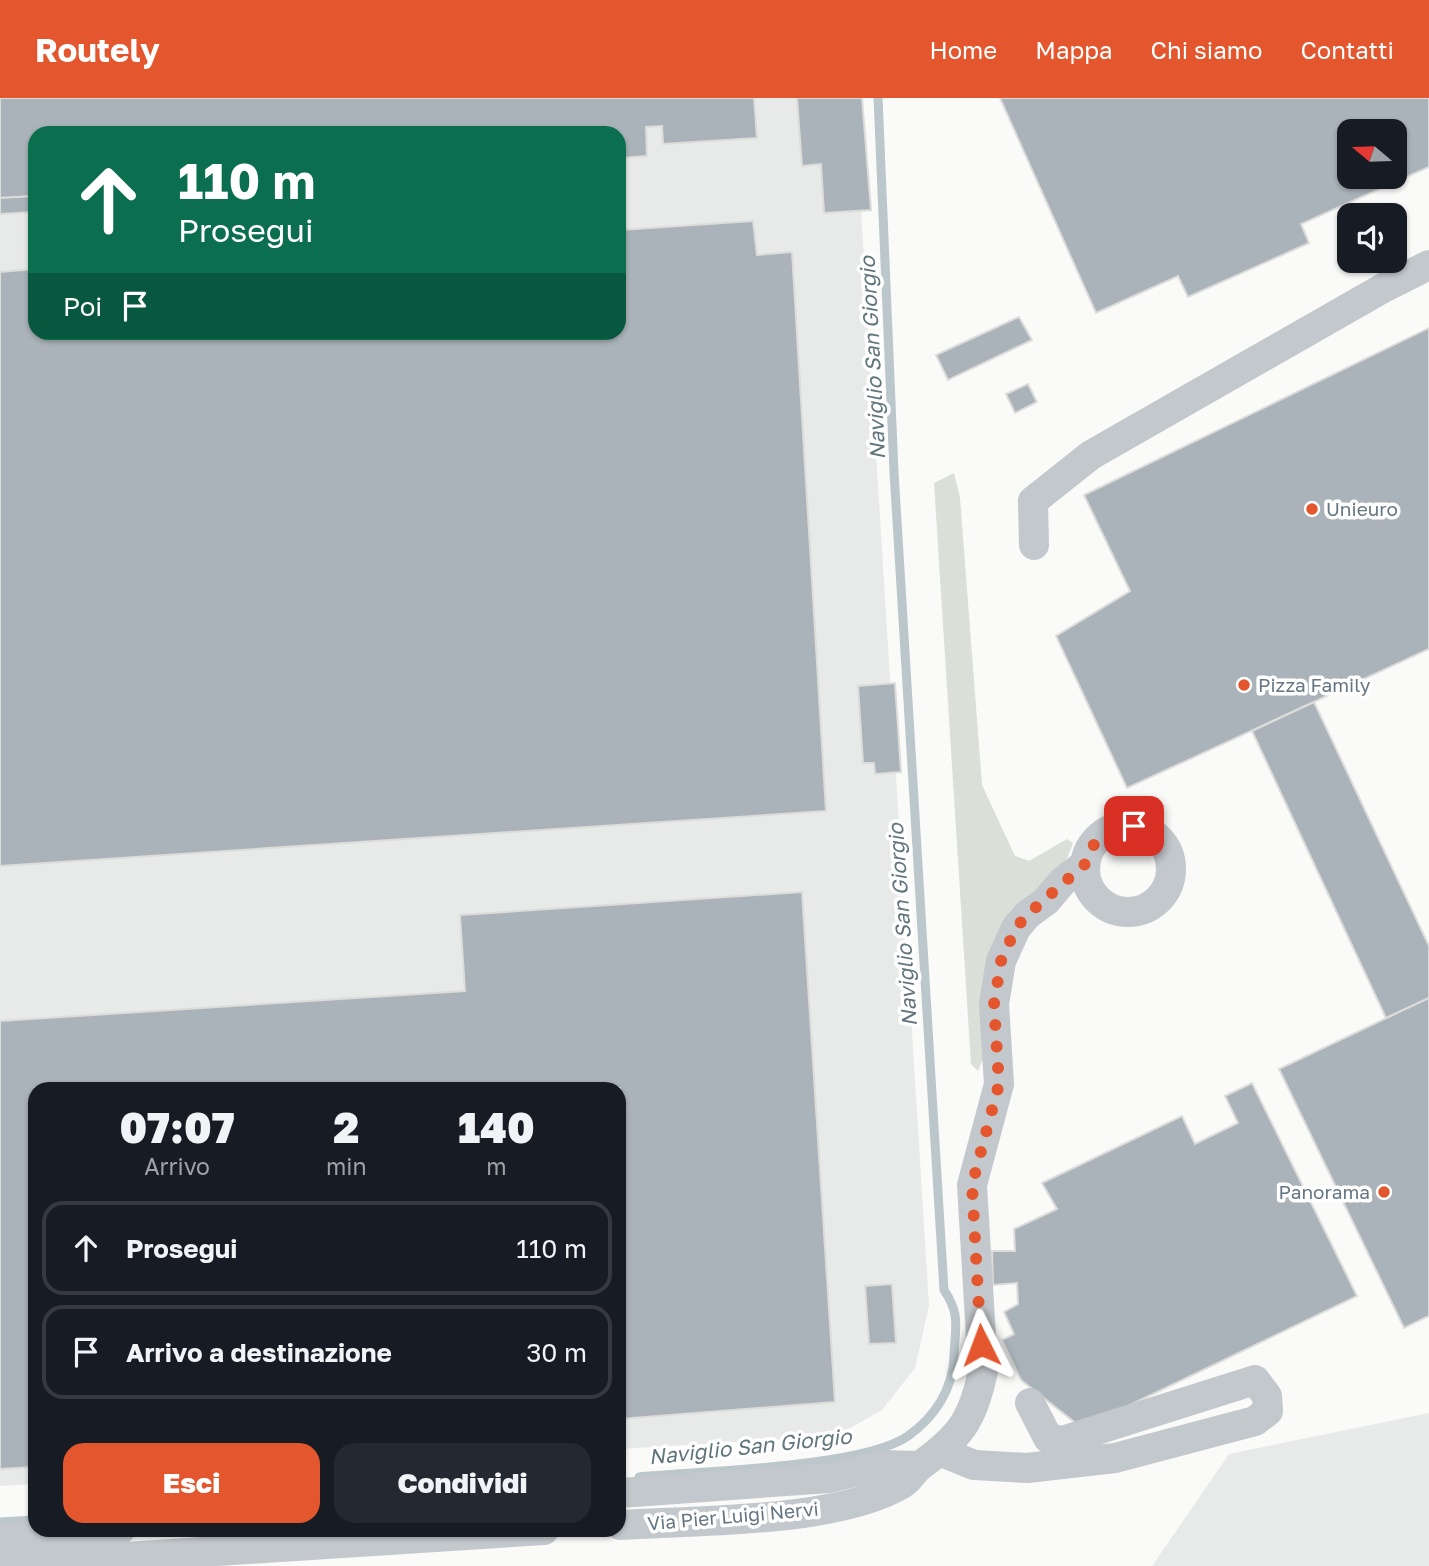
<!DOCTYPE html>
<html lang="it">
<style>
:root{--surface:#171b24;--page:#242831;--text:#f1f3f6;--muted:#9ea1a6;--line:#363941;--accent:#e4572e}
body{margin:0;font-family:"Golos Text",sans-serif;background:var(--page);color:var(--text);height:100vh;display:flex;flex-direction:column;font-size:26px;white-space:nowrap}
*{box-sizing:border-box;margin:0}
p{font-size:23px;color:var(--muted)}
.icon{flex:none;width:38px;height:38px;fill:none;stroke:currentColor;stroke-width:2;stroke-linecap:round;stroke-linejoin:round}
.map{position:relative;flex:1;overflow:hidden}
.drawer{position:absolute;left:28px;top:984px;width:598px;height:455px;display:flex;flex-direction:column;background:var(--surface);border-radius:21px;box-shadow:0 2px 5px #0004}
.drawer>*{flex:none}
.guide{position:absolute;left:28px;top:28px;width:598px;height:214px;border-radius:21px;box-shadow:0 2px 5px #0004;background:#0b6e4f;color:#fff;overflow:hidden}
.needle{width:46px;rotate:289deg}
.buttons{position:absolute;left:1337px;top:21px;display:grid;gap:14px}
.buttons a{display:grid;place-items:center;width:70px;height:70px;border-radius:14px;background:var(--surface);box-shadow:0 2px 5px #0004;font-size:35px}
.pin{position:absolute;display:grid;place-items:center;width:60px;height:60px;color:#fff;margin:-30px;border-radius:14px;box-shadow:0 4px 10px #0006}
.me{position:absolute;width:77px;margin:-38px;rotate:357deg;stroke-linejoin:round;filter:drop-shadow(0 0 5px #0008)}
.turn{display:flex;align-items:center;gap:24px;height:147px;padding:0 35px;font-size:32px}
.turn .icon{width:91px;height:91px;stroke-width:2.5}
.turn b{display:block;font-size:49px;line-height:60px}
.then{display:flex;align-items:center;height:66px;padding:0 35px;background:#0003;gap:14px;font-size:26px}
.eta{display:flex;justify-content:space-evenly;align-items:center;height:119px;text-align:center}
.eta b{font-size:42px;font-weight:800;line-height:49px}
.primary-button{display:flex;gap:14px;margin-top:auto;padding:14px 35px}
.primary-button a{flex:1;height:80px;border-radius:21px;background:var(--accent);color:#fff;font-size:28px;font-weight:800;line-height:80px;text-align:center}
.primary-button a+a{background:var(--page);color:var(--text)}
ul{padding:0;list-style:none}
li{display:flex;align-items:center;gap:21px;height:94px;margin:0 14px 10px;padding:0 21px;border:4px solid var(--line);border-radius:21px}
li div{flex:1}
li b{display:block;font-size:26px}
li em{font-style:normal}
header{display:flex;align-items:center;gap:42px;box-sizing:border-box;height:98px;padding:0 35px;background:var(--accent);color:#fff}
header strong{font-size:33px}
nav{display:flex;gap:38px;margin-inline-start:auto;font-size:24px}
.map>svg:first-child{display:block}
</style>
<header>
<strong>Routely</strong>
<nav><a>Home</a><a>Mappa</a><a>Chi siamo</a><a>Contatti</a></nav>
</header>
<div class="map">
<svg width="1429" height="1468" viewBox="0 0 1429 1468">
<rect width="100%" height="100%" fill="#fafaf8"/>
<g fill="#e8e9e9" fill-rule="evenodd">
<path d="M 0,0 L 854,0 L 929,1208 L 915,1270 L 882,1312 L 836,1338 L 620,1351 L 620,990 L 35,990 L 35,1386 L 0,1388 ZM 35,35 L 620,35 L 620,234 L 35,234 Z"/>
<path d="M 1429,1315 L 1429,1468 L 1152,1468 L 1229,1356 Z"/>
</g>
<path fill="#dadfd7" d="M 954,375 L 960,400 L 982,687 L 1015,758 L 1029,763 L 1067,741 L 1073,745 L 1063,770 L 1011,812 L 1002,827 L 989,947 L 978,973 L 971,966 L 934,385 Z"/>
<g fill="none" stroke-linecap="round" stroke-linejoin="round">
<g stroke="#bbc7cb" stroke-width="9">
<path d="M 639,1379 C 699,1373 862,1370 908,1338 C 935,1319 953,1291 954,1258 C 955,1229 961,1217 944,1192 L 894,374 L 878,0"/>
<path d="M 0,1424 L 35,1422"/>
</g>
</g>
<g fill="#aab3b9" stroke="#dcdcda" stroke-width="2" fill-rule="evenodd">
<path d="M 0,0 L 754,0 L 757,40 L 663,46 L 662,28 L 646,29 L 647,58 L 620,60 L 620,35 L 35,35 L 35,98 L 0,100 Z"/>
<path d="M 797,0 L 862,0 L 871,112 L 824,115 L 821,66 L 802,68 Z"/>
<path d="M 1000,0 L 1429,0 L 1429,69 L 1301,126 L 1309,145 L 1188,199 L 1178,178 L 1096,215 ZM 1349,33 L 1395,33 L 1395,79 L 1349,79 Z"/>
<path d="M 35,98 L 35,114 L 0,116 L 0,100 Z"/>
<path d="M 753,123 L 757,157 L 792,154 L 826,713 L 0,768 L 0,174 L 35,171 L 35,234 L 620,234 L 620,132 Z"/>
<path d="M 1019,219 L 1032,242 L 948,282 L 936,257 Z"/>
<path d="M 1429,230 L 1429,551 L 1127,690 L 1056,538 L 1130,493 L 1084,397 Z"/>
<path d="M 1028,286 L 1037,304 L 1015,315 L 1006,296 Z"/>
<path d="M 895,585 L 901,674 L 875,676 L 874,665 L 863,665 L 858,588 Z"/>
<path d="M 1314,604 L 1429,848 L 1429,900 L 1386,920 L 1252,633 Z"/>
<path d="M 802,794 L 835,1304 L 620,1321 L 620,990 L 35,990 L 35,1369 L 0,1371 L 0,923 L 465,893 L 460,817 Z"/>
<path d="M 1429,900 L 1429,1218 L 1404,1230 L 1279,971 Z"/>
<path d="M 1252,985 L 1357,1198 L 1082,1330 L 1021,1282 L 1002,1242 L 1014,1236 L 1004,1214 L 1018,1206 L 1017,1185 L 993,1187 L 992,1153 L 1015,1153 L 1014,1131 L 1057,1111 L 1042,1085 L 1182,1018 L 1195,1046 L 1238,1025 L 1225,998 Z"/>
<path d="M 892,1186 L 896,1245 L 869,1246 L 865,1188 Z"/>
</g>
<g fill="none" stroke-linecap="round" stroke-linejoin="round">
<g stroke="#c3c8cc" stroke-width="30">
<path d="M 1034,447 L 1033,403 L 1091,357 L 1385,189 L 1429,167"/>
<circle cx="1128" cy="771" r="43"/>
<path d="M 942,1354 L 974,1367 L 1027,1370 L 1115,1360 L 1255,1323 L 1268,1313 L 1267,1298 L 1255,1282 L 1062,1343 L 1048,1340 L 1030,1305"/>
<path d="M 620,1395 L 829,1380 L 884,1367 L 918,1368"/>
<path d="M 620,1427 C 697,1422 837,1425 902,1386 C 910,1381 914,1372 921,1367 C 960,1339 973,1322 983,1273 L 972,1087 L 999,986 L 994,906 L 1001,863 L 1016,830 L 1027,817 L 1046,803 L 1063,783 L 1085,766"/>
<path d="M 0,1440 L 120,1432"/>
<path d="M 0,1467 L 544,1432"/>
</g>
</g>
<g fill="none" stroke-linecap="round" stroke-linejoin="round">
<path stroke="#e4572e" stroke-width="12" stroke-dasharray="0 21.6" d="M 981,1247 L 972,1087 L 999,986 L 994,906 L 1001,863 L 1016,830 L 1027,817 L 1085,766 L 1096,742 L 1119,728 L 1134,728"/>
</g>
<g fill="#e4572e" stroke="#fff" stroke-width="2.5">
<circle cx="1312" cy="411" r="7"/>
<circle cx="1244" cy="587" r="7"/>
<circle cx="1384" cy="1094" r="7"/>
</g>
<g text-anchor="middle" stroke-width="7" stroke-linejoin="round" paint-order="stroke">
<g font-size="19" fill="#657683" stroke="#fff" text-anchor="start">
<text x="1326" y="418">Unieuro</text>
<text x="1258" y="594">Pizza Family</text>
<text x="1370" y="1101" text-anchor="end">Panorama</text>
</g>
<g font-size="19" fill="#657683" stroke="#fff">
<text transform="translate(733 1418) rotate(-5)" y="7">Via Pier Luigi Nervi</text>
</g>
<g font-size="21" font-style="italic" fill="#60757c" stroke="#fff">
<text transform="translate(873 260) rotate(-93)" y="7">Naviglio San Giorgio</text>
<text transform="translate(903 827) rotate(-94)" y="7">Naviglio San Giorgio</text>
<text transform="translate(750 1349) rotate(-6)" y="7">Naviglio San Giorgio</text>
</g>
</g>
</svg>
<div class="buttons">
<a><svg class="needle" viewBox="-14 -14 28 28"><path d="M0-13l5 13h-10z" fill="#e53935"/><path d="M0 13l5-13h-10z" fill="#9ea1a6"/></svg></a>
<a><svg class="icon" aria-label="sound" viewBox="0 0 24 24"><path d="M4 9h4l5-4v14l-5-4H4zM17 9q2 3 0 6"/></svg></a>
</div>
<div class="pin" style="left:1134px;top:728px;background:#d93025"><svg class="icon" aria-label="arrive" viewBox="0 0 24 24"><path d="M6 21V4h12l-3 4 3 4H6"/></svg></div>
<svg class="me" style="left:981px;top:1247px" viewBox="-20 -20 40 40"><path d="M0-17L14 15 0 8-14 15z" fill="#e4572e" stroke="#fff" stroke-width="4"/></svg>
<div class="guide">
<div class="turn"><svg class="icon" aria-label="ahead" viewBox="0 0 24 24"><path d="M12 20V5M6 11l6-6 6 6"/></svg><div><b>110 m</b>Prosegui</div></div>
<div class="then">Poi<svg class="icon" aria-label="arrive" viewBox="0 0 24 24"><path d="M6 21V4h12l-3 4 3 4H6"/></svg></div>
</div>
<section class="drawer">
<div class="eta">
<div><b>07:07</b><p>Arrivo</p></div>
<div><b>2</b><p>min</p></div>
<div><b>140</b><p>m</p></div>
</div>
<ul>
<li><svg class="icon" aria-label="ahead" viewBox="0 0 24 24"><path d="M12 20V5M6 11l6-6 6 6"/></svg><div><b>Prosegui</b></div><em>110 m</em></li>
<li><svg class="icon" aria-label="arrive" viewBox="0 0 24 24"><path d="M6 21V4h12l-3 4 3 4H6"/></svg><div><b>Arrivo a destinazione</b></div><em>30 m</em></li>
</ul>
<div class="primary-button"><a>Esci</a><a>Condividi</a></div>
</section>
</div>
